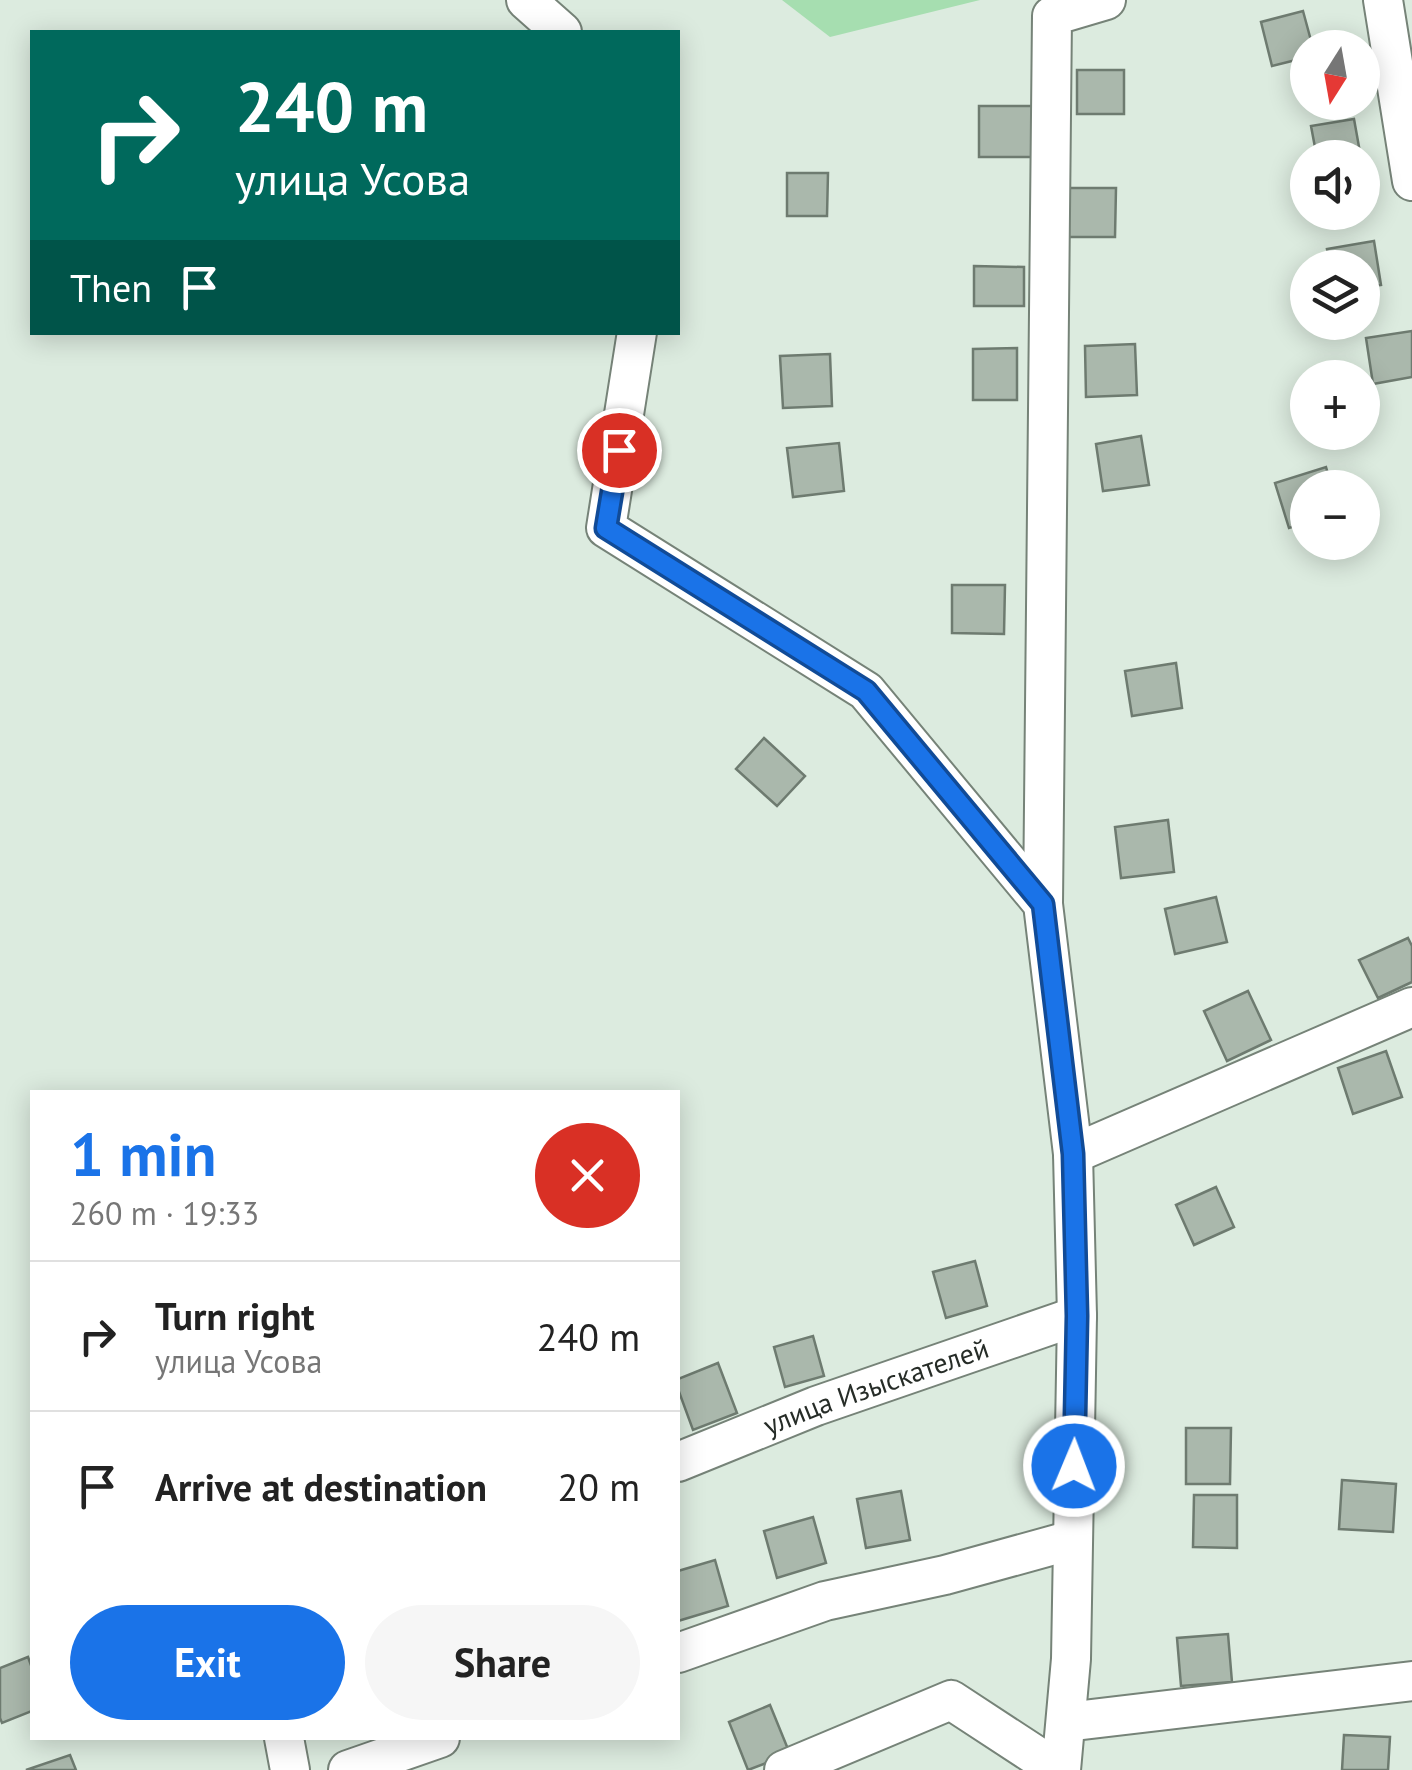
<!DOCTYPE html>
<meta charset="utf-8">
<style>
:root{--surface:#fff;--page:#f6f6f6;--text:#222;--muted:#767676;--line:#e0e0e0;--accent:#1a73e8}
body{margin:0;font-family:"PT Sans",sans-serif;background:var(--page);color:var(--text);height:100vh;display:flex;flex-direction:column;font-size:38px;white-space:nowrap}
*{box-sizing:border-box;margin:0}
p{font-size:32px;color:var(--muted)}
.icon{flex:none;width:55px;height:55px;fill:none;stroke:currentColor;stroke-width:2;stroke-linecap:round;stroke-linejoin:round}
.map{position:relative;flex:1;overflow:hidden}
.sheet{position:absolute;left:30px;top:1090px;width:650px;height:650px;display:flex;flex-direction:column;background:var(--surface);border-radius:0px;box-shadow:0 5px 25px #0003}
.sheet>*{flex:none}
.guide{position:absolute;left:30px;top:30px;width:650px;height:305px;border-radius:0px;box-shadow:0 5px 25px #0003;background:#00695c;color:#fff;overflow:hidden}
.needle{width:65px;rotate:191deg}
.tools{position:absolute;left:1290px;top:30px;display:grid;gap:20px}
.tools a{display:grid;place-items:center;width:90px;height:90px;border-radius:50%;background:var(--surface);box-shadow:0 5px 25px #0003;font-size:50px}
.pin{position:absolute;display:grid;place-items:center;width:85px;height:85px;color:#fff;margin:-42px;border:5px solid #fff;border-radius:50%;box-shadow:0 2px 10px #0007}
.me{position:absolute;width:110px;margin:-55px;rotate:1deg;stroke-linejoin:round;filter:drop-shadow(0 0 8px #0008)}
.turn{display:flex;align-items:center;gap:35px;height:210px;padding:0 40px;font-size:45px}
.turn .icon{width:130px;height:130px;stroke-width:2.5}
.turn b{display:block;font-size:70px;line-height:85px}
.then{display:flex;align-items:center;height:95px;padding:0 40px;background:#0003;gap:20px;font-size:38px}
.round{display:grid;place-items:center;flex:none;width:105px;height:105px;border-radius:52px;background:var(--page)}
.headline{display:flex;align-items:center;justify-content:space-between;height:170px;padding:0 40px}
h1{font-size:60px;font-weight:800;line-height:75px;color:var(--accent)}
.button{display:flex;gap:20px;margin-top:auto;padding:20px 40px}
.button a{flex:1;height:115px;border-radius:60px;background:var(--accent);color:#fff;font-size:40px;font-weight:800;line-height:115px;text-align:center}
.button a+a{background:var(--page);color:var(--text)}
ul{padding:0;list-style:none}
li{display:flex;align-items:center;gap:30px;height:150px;padding:0 40px;border-top:2px solid var(--line)}
li div{flex:1}
li b{display:block;font-size:38px}
li em{font-style:normal}
.map>svg:first-child{display:block}
</style>
<div class="map">
<svg width="1412" height="1770" viewBox="0 0 1412 1770">
<rect width="100%" height="100%" fill="#dcebdf"/>
<path fill="#a6deb0" d="M 782,0 L 980,0 L 830,37 Z"/>
<g fill="#aab8ac" stroke="#6e7b70" stroke-width="2.5">
<path d="M 1303,11 L 1313,48 L 1308,48 L 1308,57 L 1272,66 L 1261,22 Z"/>
<rect x="1077" y="70" width="47" height="44"/>
<rect x="979" y="106" width="54" height="51"/>
<path d="M 1354,119 L 1361,158 L 1317,158 L 1311,126 Z"/>
<path d="M 787,173 L 828,173 L 827,216 L 787,216 Z"/>
<path d="M 1066,188 L 1116,188 L 1115,237 L 1066,237 Z"/>
<path d="M 1374,241 L 1381,285 L 1362,288 L 1362,268 L 1331,268 L 1327,249 Z"/>
<path d="M 974,266 L 1024,267 L 1024,306 L 974,306 Z"/>
<path d="M 1412,331 L 1412,377 L 1373,384 L 1366,338 Z"/>
<path d="M 1135,344 L 1137,395 L 1086,397 L 1085,346 Z"/>
<path d="M 1017,348 L 1017,400 L 973,400 L 973,349 Z"/>
<path d="M 830,354 L 832,406 L 783,408 L 780,356 Z"/>
<path d="M 1141,436 L 1149,485 L 1103,491 L 1096,444 Z"/>
<path d="M 839,443 L 844,491 L 793,497 L 787,448 Z"/>
<path d="M 1326,467 L 1332,488 L 1308,488 L 1308,522 L 1289,528 L 1275,483 Z"/>
<path d="M 952,585 L 1005,585 L 1004,634 L 952,633 Z"/>
<path d="M 1176,663 L 1182,708 L 1132,716 L 1125,671 Z"/>
<path d="M 764,738 L 805,776 L 777,806 L 736,769 Z"/>
<path d="M 1168,820 L 1174,872 L 1121,878 L 1115,827 Z"/>
<path d="M 1216,897 L 1227,942 L 1175,954 L 1165,909 Z"/>
<path d="M 1408,938 L 1412,946 L 1412,982 L 1378,998 L 1359,960 Z"/>
<path d="M 1248,991 L 1271,1040 L 1227,1061 L 1204,1011 Z"/>
<path d="M 1386,1051 L 1402,1097 L 1353,1114 L 1338,1068 Z"/>
<path d="M 1216,1187 L 1234,1227 L 1194,1245 L 1176,1205 Z"/>
<path d="M 975,1261 L 987,1306 L 946,1318 L 933,1272 Z"/>
<path d="M 813,1336 L 824,1376 L 785,1387 L 774,1347 Z"/>
<path d="M 718,1363 L 737,1413 L 693,1430 L 678,1389 L 678,1379 Z"/>
<path d="M 1186,1428 L 1231,1428 L 1230,1484 L 1186,1484 Z"/>
<path d="M 1342,1480 L 1396,1484 L 1393,1532 L 1339,1529 Z"/>
<path d="M 901,1491 L 910,1540 L 866,1548 L 857,1499 Z"/>
<path d="M 1194,1495 L 1237,1495 L 1237,1548 L 1193,1547 Z"/>
<path d="M 813,1517 L 826,1563 L 777,1578 L 764,1531 Z"/>
<path d="M 715,1560 L 728,1606 L 678,1621 L 678,1571 Z"/>
<path d="M 1228,1634 L 1232,1682 L 1181,1686 L 1177,1638 Z"/>
<path d="M 28,1657 L 32,1668 L 32,1711 L 2,1723 L 0,1718 L 0,1668 Z"/>
<path d="M 770,1705 L 790,1754 L 748,1770 L 729,1722 Z"/>
<path d="M 1344,1735 L 1390,1737 L 1388,1770 L 1342,1770 Z"/>
<path d="M 70,1755 L 76,1770 L 26,1770 Z"/>
</g>
<g fill="none" stroke-linecap="round" stroke-linejoin="round">
<g stroke="#768378" stroke-width="42">
<g id="minor">
<path d="M 526,0 L 562,32"/>
<path d="M 1383,0 L 1412,181"/>
<path d="M 637,332 L 606,528 L 866,691 L 1043,904 L 1073,1154 L 1077,1316 L 1071,1659 L 1061,1770"/>
<path d="M 1043,904 L 1052,16 L 1106,0"/>
<path d="M 1073,1154 L 1412,1007"/>
<path id="s1" d="M 678,1462 L 816,1406 L 1077,1316"/>
<path d="M 678,1653 L 825,1601 L 945,1575 L 1072,1540"/>
<path d="M 1066,1722 L 1412,1681"/>
<path d="M 284,1738 L 290,1770"/>
<path d="M 348,1770 L 440,1738"/>
<path d="M 784,1770 L 951,1700 L 1058,1770"/>
</g>
</g>
<use href="#minor" stroke="#fff" stroke-width="38"/>
</g>
<g fill="none" stroke-linecap="round" stroke-linejoin="round">
<g stroke="#114b97" stroke-width="25">
<path id="route" d="M 619,450 L 606,528 L 866,691 L 1043,904 L 1073,1154 L 1077,1316 L 1074,1466"/>
</g>
<use href="#route" stroke="#1a73e8" stroke-width="18"/>
</g>
<g text-anchor="middle" stroke-width="8" stroke-linejoin="round" paint-order="stroke">
<g font-size="28" fill="#262c27" stroke="#eaf8ec">
<text dy="10" stroke="none"><textPath href="#s1" startOffset="212">улица Изыскателей</textPath></text>
</g>
</g>
</svg>
<div class="tools">
<a><svg class="needle" viewBox="-14 -14 28 28"><path d="M0-13l5 13h-10z" fill="#e53935"/><path d="M0 13l5-13h-10z" fill="#767676"/></svg></a>
<a><svg class="icon" aria-label="sound" viewBox="0 0 24 24"><path d="M4 9h4l5-4v14l-5-4H4zM17 9q2 3 0 6"/></svg></a>
<a><svg class="icon" aria-label="layers" viewBox="0 0 24 24"><path d="M12 4l9 5-9 5-9-5zM3 14l9 5 9-5"/></svg></a>
<a>+</a>
<a>−</a>
</div>
<div class="pin" style="left:619px;top:450px;background:#d93025"><svg class="icon" aria-label="arrive" viewBox="0 0 24 24"><path d="M6 21V4h12l-3 4 3 4H6"/></svg></div>
<svg class="me" style="left:1074px;top:1466px" viewBox="-20 -20 40 40"><circle r="17" fill="#1a73e8" stroke="#fff" stroke-width="3"/><path d="M0-11L8 9 0 5-8 9z" fill="#fff"/></svg>
<div class="guide">
<div class="turn"><svg class="icon" aria-label="right" viewBox="0 0 24 24"><path d="M7 20v-9h11M14 6l5 5-5 5"/></svg><div><b>240 m</b>улица Усова</div></div>
<div class="then">Then<svg class="icon" aria-label="arrive" viewBox="0 0 24 24"><path d="M6 21V4h12l-3 4 3 4H6"/></svg></div>
</div>
<section class="sheet">
<div class="headline"><div><h1>1 min</h1><p>260 m · 19:33</p></div><a class="round" style="background:#d93025;color:#fff"><svg class="icon" aria-label="close" viewBox="0 0 24 24"><path d="M6 6l12 12M18 6L6 18"/></svg></a></div>
<ul>
<li><svg class="icon" aria-label="right" viewBox="0 0 24 24"><path d="M7 20v-9h11M14 6l5 5-5 5"/></svg><div><b>Turn right</b><p>улица Усова</p></div><em>240 m</em></li>
<li><svg class="icon" aria-label="arrive" viewBox="0 0 24 24"><path d="M6 21V4h12l-3 4 3 4H6"/></svg><div><b>Arrive at destination</b></div><em>20 m</em></li>
</ul>
<div class="button"><a>Exit</a><a>Share</a></div>
</section>
</div>
